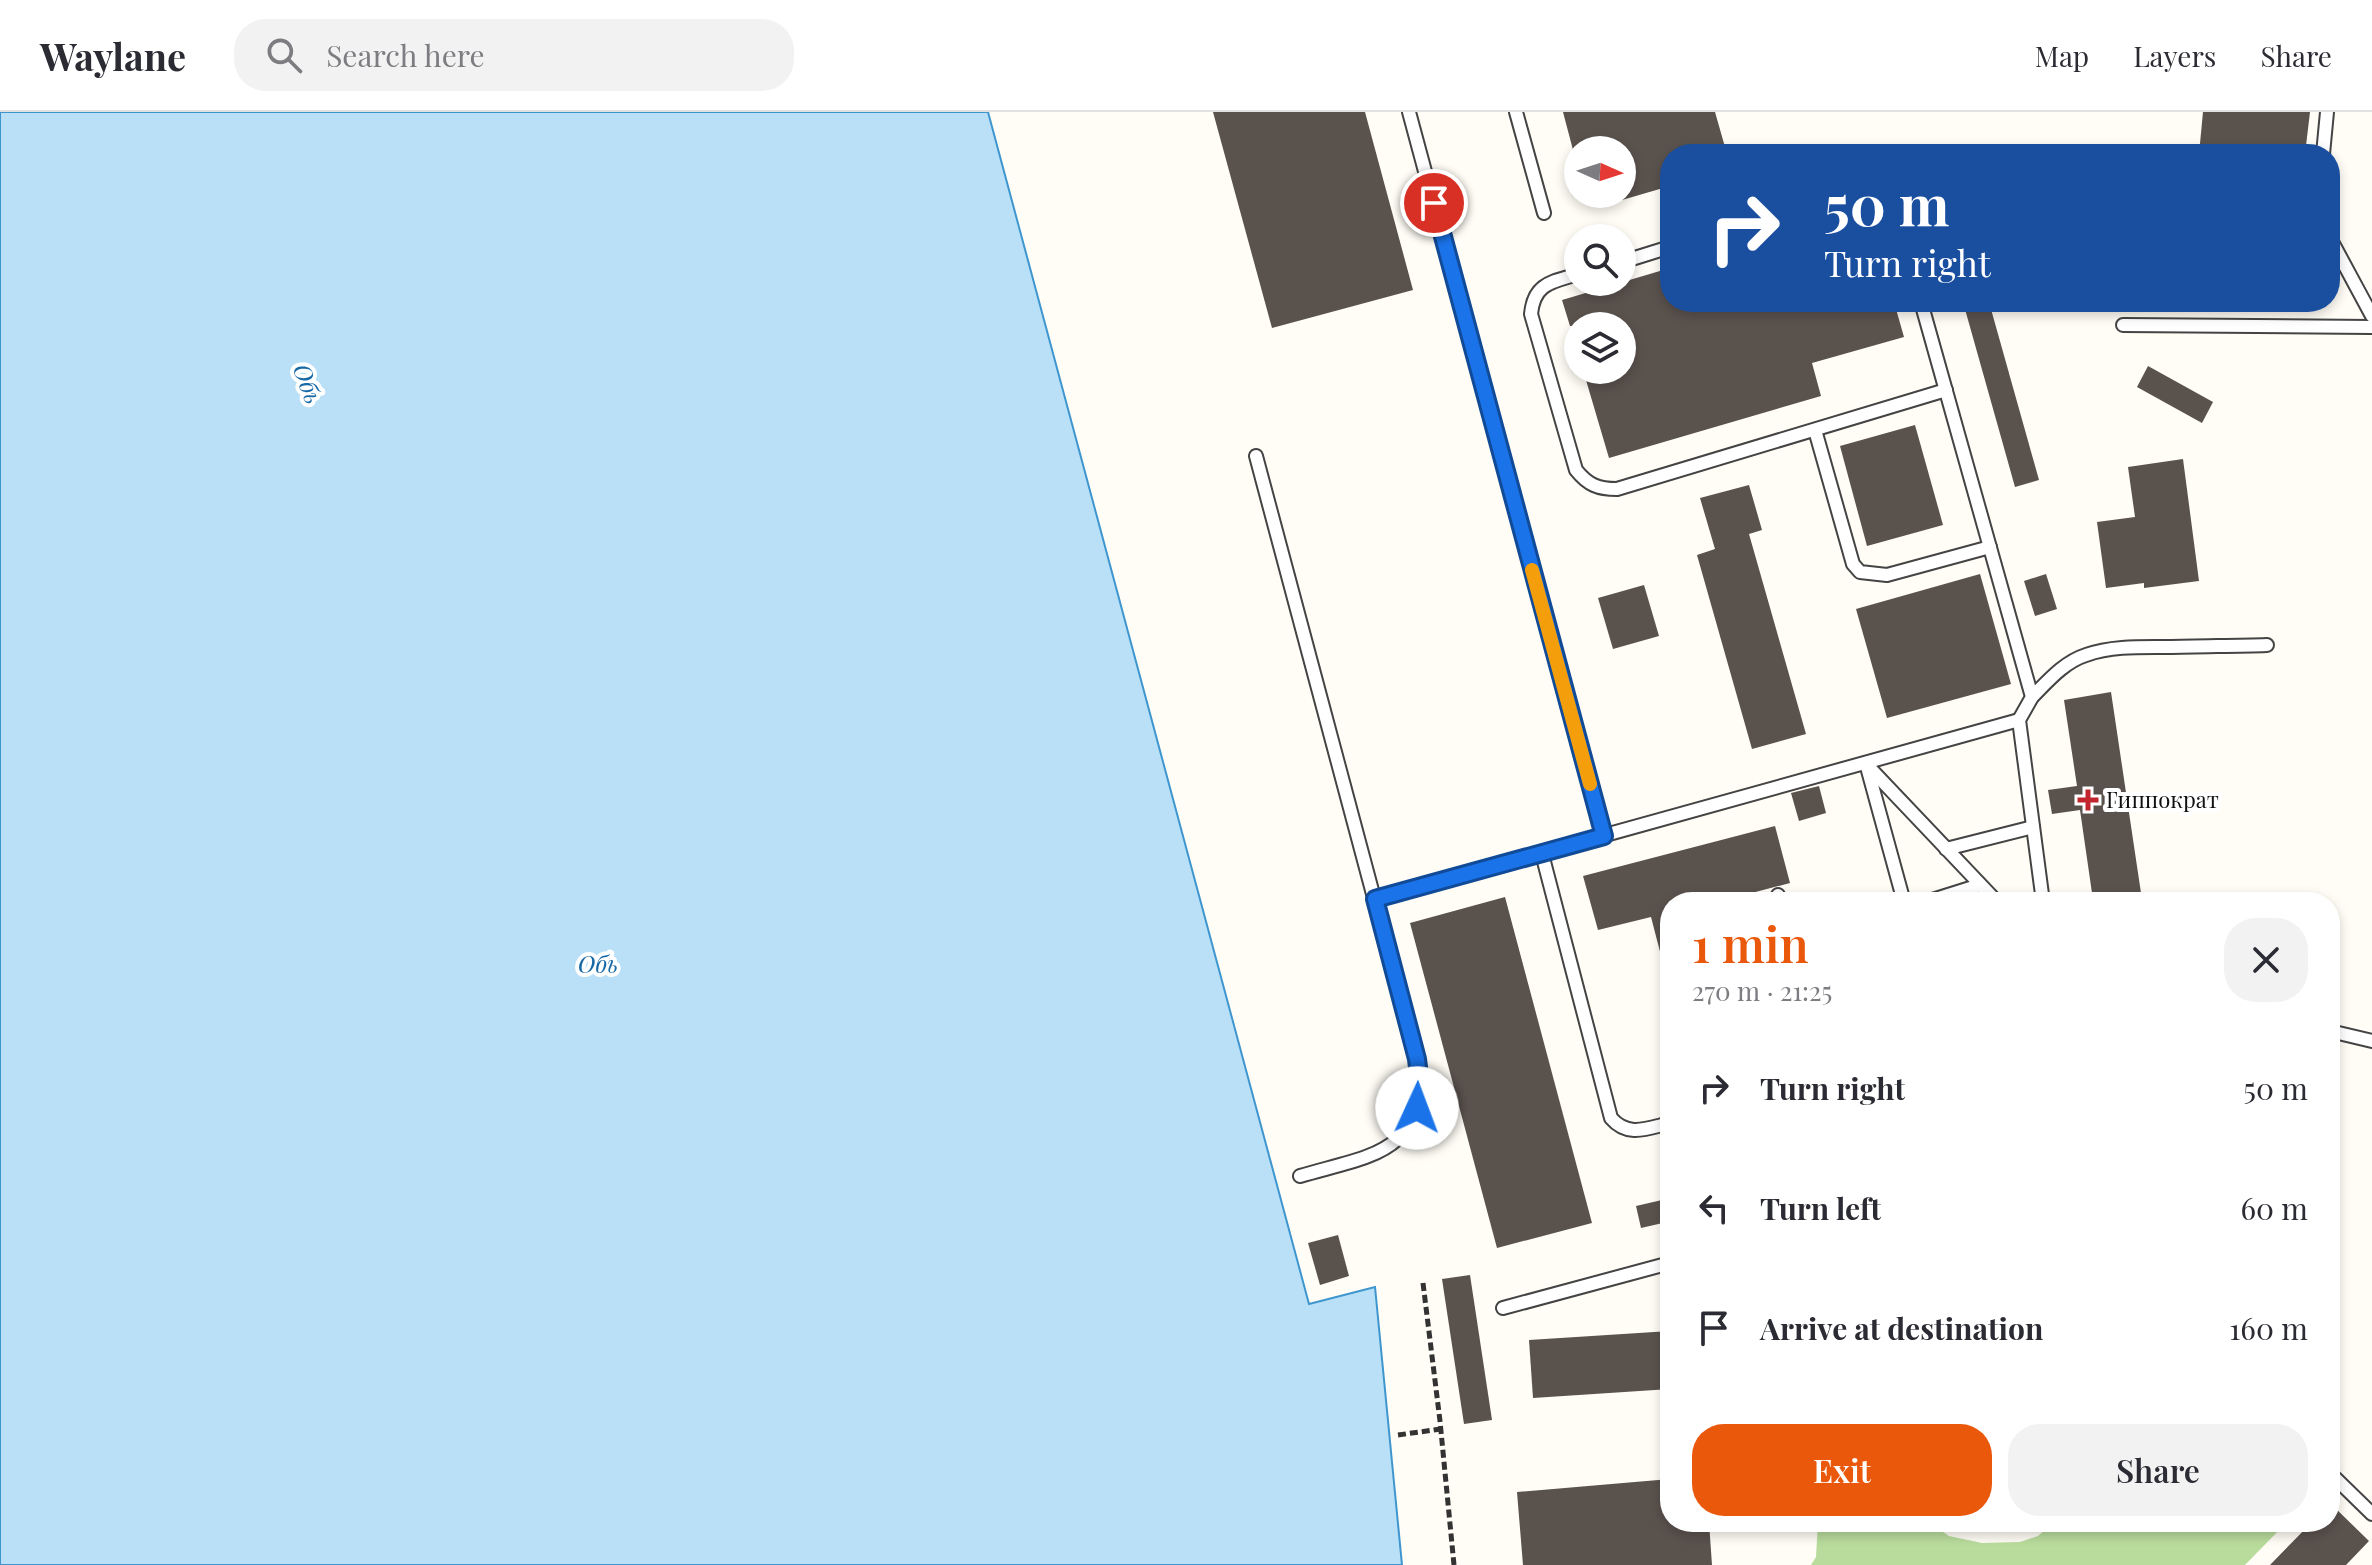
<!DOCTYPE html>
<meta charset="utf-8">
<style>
:root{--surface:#fff;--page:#f2f2f3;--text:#2b2b33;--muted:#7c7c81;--line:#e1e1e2;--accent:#ea580c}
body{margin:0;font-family:"Playfair Display",serif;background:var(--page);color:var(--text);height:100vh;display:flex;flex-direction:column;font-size:30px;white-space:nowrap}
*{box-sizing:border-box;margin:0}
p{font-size:26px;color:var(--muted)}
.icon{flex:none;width:44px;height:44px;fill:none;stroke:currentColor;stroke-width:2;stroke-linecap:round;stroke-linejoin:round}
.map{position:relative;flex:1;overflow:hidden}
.details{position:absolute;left:1660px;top:780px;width:680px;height:640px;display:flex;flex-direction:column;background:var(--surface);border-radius:32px;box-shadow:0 4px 12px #0003}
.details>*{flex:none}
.top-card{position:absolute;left:1660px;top:32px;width:680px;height:168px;border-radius:32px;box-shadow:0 4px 12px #0003;background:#1a4fa0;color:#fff;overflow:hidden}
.needle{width:52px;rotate:93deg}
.fabs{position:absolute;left:1564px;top:24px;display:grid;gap:16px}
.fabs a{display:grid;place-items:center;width:72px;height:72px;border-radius:50%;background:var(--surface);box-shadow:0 4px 12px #0003;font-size:40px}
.pin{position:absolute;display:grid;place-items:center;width:68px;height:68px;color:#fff;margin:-34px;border:4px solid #fff;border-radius:50%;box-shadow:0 2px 8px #0007}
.me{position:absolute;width:88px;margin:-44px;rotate:2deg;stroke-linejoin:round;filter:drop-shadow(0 0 6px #0008)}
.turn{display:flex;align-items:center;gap:28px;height:168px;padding:0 32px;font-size:36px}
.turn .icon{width:104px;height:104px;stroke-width:2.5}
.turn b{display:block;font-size:56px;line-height:68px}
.round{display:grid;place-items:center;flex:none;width:84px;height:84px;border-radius:32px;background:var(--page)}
.summary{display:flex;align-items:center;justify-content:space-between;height:136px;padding:0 32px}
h1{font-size:48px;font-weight:600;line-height:60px;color:var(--accent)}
.cta{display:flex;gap:16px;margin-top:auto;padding:16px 32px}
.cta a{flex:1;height:92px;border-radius:32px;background:var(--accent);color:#fff;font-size:32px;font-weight:600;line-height:92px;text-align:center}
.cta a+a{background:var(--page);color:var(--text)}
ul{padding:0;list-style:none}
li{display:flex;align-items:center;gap:24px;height:120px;padding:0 32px}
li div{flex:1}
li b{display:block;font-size:30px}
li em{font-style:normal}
header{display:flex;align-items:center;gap:48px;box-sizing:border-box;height:112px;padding:0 40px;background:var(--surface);border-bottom:2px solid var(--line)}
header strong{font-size:38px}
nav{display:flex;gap:44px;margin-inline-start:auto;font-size:28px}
.search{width:560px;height:72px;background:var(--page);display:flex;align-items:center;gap:20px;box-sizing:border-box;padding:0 28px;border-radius:32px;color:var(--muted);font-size:30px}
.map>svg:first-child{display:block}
</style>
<header>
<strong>Waylane</strong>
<div class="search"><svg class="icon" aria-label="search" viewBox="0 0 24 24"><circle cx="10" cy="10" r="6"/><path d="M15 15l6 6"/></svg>Search here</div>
<nav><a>Map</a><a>Layers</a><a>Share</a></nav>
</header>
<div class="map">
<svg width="2372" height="1453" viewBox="0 0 2372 1453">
<rect width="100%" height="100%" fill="#fffdf5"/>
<path fill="#b9dc9c" d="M 1818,1410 L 1928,1410 L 1949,1424 L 1982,1431 L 2020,1430 L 2038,1424 L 2054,1410 L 2287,1410 L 2245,1453 L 1811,1453 L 1816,1445 Z"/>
<path fill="#b9e0f7" stroke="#3f96cf" stroke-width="2" d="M 0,0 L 988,0 L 1309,1192 L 1375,1175 L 1402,1453 L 0,1453 Z"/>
<g fill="#5a524d">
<path d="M 1213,0 L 1365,0 L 1413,178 L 1272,216 Z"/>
<path d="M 1563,0 L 1715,0 L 1727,42 L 1670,42 L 1670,74 L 1622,88 L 1622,38 L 1573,38 Z"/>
<path d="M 2203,0 L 2310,0 L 2305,42 L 2199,42 Z"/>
<path d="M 1670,156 L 1670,190 L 1894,190 L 1904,225 L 1812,251 L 1821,284 L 1609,346 L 1583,258 L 1622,258 L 1622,214 L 1570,214 L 1562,188 Z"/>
<path d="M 1963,190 L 1989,190 L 2039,368 L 2015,375 Z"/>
<path d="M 2148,254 L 2213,290 L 2202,311 L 2137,275 Z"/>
<path d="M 1915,313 L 1943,413 L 1867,434 L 1840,334 Z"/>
<path d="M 2183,347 L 2199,469 L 2144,476 L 2144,471 L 2106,476 L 2097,410 L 2135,405 L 2128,355 Z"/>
<path d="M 1749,373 L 1762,418 L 1749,422 L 1806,622 L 1752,637 L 1697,443 L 1715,437 L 1700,386 Z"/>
<path d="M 1980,462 L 2011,572 L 1887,606 L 1856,497 Z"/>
<path d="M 2046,462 L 2057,497 L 2035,504 L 2024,469 Z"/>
<path d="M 1644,473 L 1659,524 L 1613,537 L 1598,486 Z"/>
<path d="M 2111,580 L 2141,781 L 2093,788 L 2080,698 L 2052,702 L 2048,678 L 2077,674 L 2064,588 Z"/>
<path d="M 1819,674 L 1826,701 L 1799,709 L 1791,681 Z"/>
<path d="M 1775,714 L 1790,771 L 1748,782 L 1750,790 L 1670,790 L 1670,850 L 1663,851 L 1651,805 L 1598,818 L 1583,764 Z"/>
<path d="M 1505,785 L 1592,1111 L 1497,1136 L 1410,811 Z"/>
<path d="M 1662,1088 L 1667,1110 L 1641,1116 L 1636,1094 Z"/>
<path d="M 1338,1123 L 1349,1164 L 1320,1173 L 1308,1131 Z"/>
<path d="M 1470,1163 L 1492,1308 L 1464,1312 L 1442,1167 Z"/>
<path d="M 1670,1219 L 1670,1277 L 1533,1286 L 1529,1228 Z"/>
<path d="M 1670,1367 L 1670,1410 L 1709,1410 L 1712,1453 L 1523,1453 L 1517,1380 Z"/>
<path d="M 2330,1391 L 2369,1429 L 2346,1453 L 2270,1453 L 2312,1410 L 2330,1410 Z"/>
</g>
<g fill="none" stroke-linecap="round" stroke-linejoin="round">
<g stroke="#444" stroke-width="16">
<g id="service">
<path d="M 1409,0 L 1604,724"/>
<path d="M 1516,0 L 1544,101"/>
<path d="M 2323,42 L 2327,0"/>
<path d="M 2330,126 L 2372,204"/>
<path d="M 1622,150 L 1670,135"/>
<path d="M 1578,162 C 1552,170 1534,171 1531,202 L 1576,358 C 1588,373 1598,377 1617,377 L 1946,278"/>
<path d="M 1921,190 L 2032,585 L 2019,608 L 2043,790"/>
<path d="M 2123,213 L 2372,215"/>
<path d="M 1815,318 L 1853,452 L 1860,460 L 1887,463 L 1990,435"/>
<path d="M 1256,344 L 1417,947 C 1426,1042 1375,1042 1300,1064"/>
<path d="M 2032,585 C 2048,569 2064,550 2086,543 C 2111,534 2140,535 2167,535 C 2200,534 2234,534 2267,533"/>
<path d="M 1866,652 L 1997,790"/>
<path d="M 1867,655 L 1904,790"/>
<path d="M 1946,737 L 2033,715"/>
<path d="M 1542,742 L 1611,1006 C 1628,1026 1648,1016 1670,1011"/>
<path d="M 1778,783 L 1780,790"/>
<path d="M 1375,787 L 2019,608"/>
<path d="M 1926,790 L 1980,773"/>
<path d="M 2330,919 L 2372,929"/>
<path d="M 1503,1196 L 1670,1151"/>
<path d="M 2330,1361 L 2372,1402"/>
</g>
</g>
<g stroke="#333" stroke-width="5" stroke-dasharray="8 4" stroke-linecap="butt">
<path d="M 1423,1171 L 1440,1309 L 1454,1453"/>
<path d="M 1398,1323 L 1441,1317"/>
</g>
<use href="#service" stroke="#fff" stroke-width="12"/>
</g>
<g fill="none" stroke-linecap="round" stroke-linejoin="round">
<g stroke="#114b97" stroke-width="20">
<path id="route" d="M 1417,996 L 1420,972 L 1417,947 L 1375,787 L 1604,724 L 1434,91"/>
</g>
<use href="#route" stroke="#1a73e8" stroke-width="14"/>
<path stroke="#f59e0b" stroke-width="14" d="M 1532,458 L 1590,672"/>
</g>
<path fill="#c4262e" stroke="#fff" stroke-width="3" d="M2084 676h8v8h8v8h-8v8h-8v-8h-8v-8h8z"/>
<g text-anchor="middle" stroke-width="8" stroke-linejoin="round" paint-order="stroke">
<g font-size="22" fill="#111" stroke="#fff" text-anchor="start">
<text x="2106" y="696">Гиппократ</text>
</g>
<g font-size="24" font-style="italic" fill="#1768a6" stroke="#fff">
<text transform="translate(307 272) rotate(70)" y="8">Обь</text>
<text x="598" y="861">Обь</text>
</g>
</g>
</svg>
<div class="fabs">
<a><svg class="needle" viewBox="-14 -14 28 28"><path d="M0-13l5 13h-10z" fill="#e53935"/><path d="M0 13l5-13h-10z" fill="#7c7c81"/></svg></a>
<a><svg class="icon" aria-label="search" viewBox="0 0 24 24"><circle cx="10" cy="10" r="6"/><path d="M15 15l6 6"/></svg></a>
<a><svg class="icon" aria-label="layers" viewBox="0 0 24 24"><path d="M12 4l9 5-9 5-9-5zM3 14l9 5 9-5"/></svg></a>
</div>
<div class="pin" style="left:1434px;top:91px;background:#d93025"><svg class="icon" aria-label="arrive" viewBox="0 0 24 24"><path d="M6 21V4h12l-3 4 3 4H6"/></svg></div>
<svg class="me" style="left:1417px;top:996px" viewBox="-20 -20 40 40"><circle r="19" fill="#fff"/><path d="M0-13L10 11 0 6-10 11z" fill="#1a73e8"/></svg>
<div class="top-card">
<div class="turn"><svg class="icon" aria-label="right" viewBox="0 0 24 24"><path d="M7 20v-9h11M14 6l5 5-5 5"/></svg><div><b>50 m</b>Turn right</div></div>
</div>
<section class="details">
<div class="summary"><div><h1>1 min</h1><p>270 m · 21:25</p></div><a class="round"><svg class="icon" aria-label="close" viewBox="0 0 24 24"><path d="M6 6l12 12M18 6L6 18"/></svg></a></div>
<ul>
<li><svg class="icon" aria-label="right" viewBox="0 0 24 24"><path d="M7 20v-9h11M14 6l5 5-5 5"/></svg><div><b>Turn right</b></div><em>50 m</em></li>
<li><svg class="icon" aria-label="left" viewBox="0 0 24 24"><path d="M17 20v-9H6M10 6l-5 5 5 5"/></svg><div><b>Turn left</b></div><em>60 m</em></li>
<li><svg class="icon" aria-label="arrive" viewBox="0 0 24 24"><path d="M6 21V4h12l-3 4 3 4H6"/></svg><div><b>Arrive at destination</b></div><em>160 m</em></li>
</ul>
<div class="cta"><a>Exit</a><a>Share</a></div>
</section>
</div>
